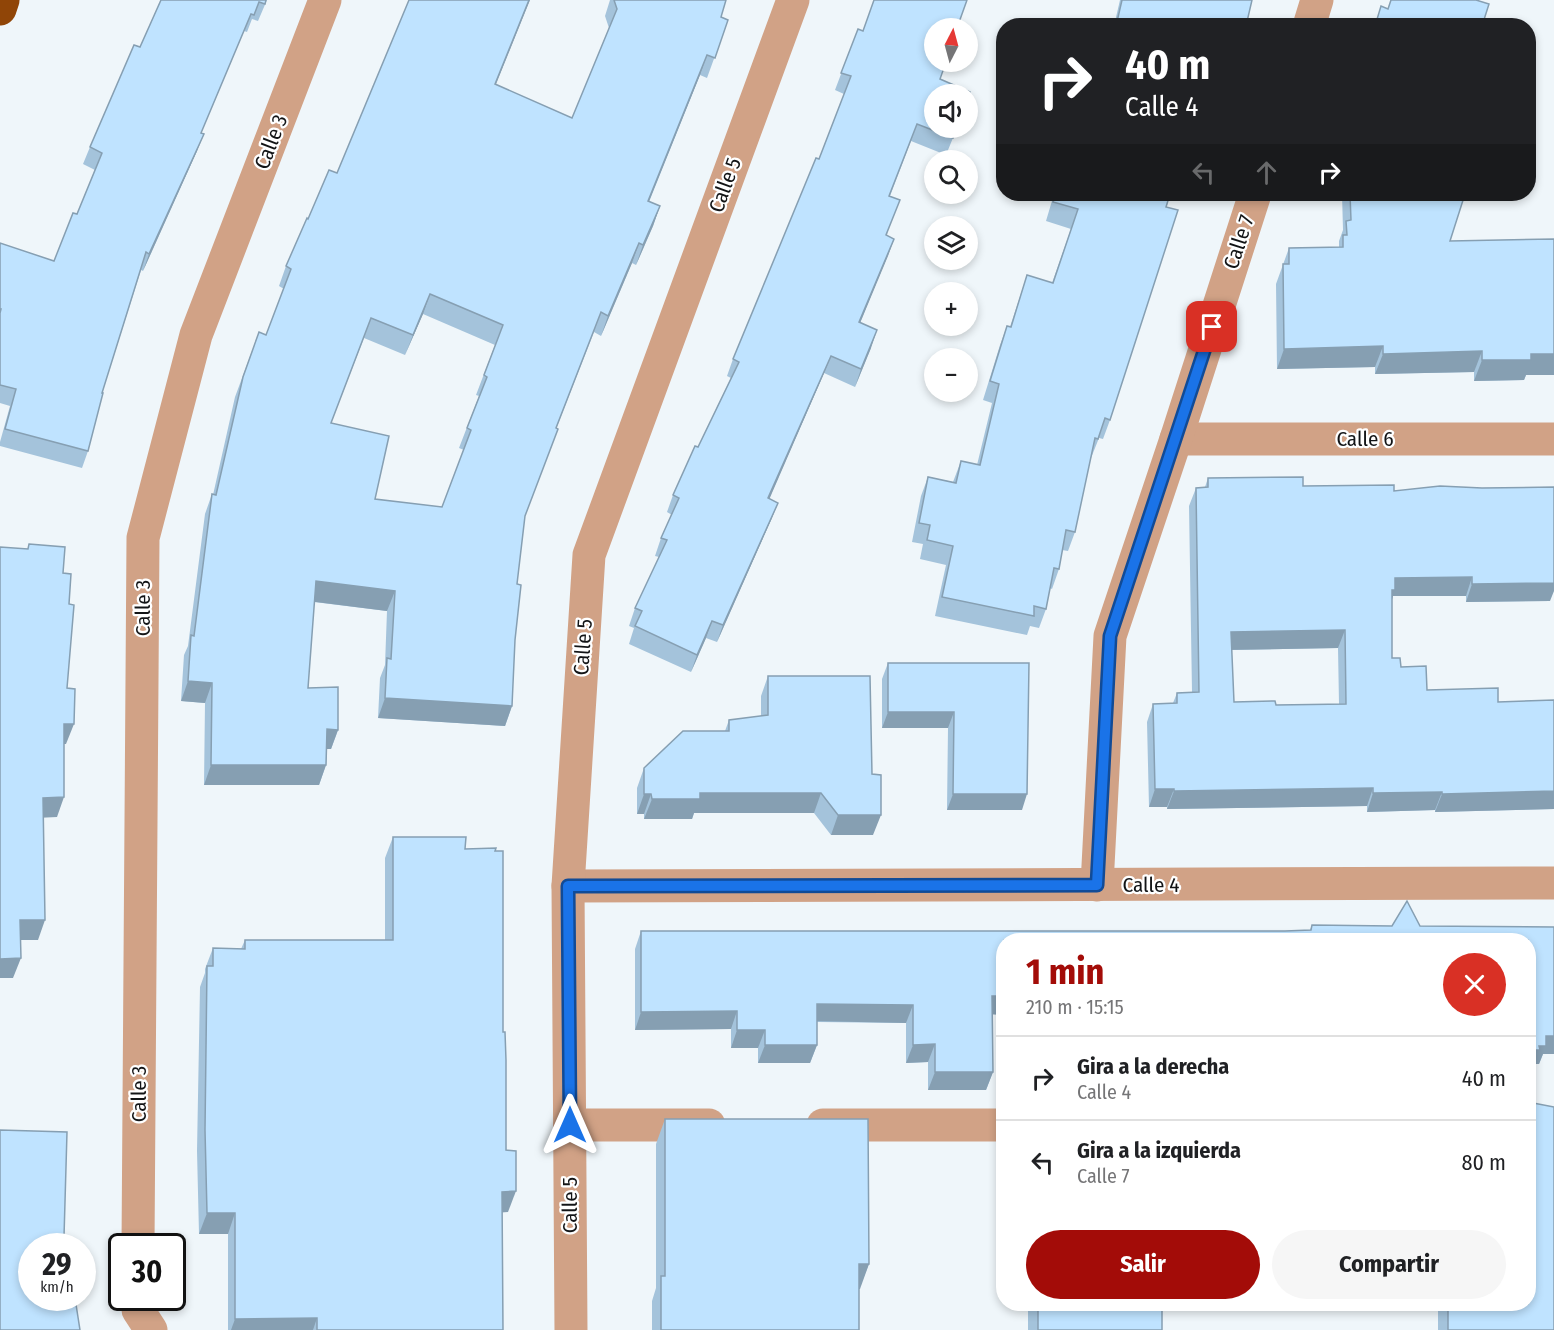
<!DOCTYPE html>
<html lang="es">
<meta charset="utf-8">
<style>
:root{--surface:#fff;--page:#f6f6f6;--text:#202124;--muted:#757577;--line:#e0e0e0;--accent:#a30c08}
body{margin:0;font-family:"Fira Sans Condensed",sans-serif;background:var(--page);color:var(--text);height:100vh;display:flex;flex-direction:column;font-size:22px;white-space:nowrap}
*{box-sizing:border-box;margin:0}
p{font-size:20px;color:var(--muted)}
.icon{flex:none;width:33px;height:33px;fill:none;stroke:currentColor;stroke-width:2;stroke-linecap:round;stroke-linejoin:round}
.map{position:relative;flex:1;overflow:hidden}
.sheet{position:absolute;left:996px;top:933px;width:540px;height:378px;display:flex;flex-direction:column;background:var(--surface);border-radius:24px;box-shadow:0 3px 9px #0003}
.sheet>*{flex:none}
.hud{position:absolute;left:996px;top:18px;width:540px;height:183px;border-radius:24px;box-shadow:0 3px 9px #0003;background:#202124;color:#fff;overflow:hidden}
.needle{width:39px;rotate:6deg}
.tools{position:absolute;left:924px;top:18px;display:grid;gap:12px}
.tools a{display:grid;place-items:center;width:54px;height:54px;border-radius:50%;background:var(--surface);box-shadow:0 3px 9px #0003;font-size:30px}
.speed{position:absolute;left:18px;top:1233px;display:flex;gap:12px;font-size:30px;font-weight:700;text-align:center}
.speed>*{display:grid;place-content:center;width:78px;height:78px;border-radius:50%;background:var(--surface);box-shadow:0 3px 9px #0003;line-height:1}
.speed small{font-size:15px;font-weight:400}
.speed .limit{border:3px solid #111;border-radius:9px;background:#fff;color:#111}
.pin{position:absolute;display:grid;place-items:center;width:51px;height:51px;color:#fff;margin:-26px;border-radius:12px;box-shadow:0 3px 9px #0006}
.me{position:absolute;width:66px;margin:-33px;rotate:0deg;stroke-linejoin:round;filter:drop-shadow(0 0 4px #0008)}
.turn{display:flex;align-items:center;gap:21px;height:126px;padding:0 30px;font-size:27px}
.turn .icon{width:78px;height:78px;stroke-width:2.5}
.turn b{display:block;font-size:42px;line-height:51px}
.lanes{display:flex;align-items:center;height:57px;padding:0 30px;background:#0003;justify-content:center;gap:30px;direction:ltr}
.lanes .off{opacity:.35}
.round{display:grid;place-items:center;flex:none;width:63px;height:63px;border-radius:32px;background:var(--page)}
.summary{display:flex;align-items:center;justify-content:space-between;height:102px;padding:0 30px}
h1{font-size:36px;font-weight:700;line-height:45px;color:var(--accent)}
.primary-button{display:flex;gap:12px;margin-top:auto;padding:12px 30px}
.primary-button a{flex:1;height:69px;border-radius:36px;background:var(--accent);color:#fff;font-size:24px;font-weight:700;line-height:69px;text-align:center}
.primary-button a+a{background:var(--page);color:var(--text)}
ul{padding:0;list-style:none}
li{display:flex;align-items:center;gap:18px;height:84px;padding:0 30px;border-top:2px solid var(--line)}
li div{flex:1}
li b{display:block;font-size:22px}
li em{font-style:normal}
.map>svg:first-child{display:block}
</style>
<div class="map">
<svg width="1554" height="1330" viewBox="0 0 1554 1330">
<rect width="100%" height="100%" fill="#eff6fa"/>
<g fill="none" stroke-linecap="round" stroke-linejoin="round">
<g stroke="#d1a286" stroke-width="33">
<path d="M 1309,26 L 1317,0"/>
<path d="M 1176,439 L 1554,439"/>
<path d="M 1097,885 L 1110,636 L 1176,439 L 1255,194"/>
<path d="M 568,886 L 1554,883"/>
<path d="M 570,1125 L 709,1125"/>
<path d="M 823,1125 L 1004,1125"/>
<path d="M 138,1246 L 143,538 L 196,335 L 325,0"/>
<path d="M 138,1298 L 138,1310 L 151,1330"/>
<path d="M 571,1330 L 568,886 L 589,555 L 793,0"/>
</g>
<path stroke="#904507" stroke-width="33" d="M 0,9 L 3,0"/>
</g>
<g fill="#a4c3db" fill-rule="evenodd">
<path d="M 161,0 L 267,0 L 258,21 L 252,19 L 247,32 L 244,31 L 201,133 L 197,151 L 143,271 L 141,270 L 102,393 L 88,451 L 82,468 L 0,446 L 0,442 L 10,406 L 0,403 L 0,243 L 54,261 L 77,214 L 95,170 L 83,164 L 90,147 L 140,47 Z"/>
<path d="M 610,0 L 726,0 L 721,17 L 728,20 L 707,78 L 700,75 L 649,202 L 660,206 L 653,226 L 636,265 L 632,263 L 601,336 L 594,332 L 556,429 L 524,517 L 517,584 L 512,706 L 505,726 L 378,718 L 380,678 L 385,665 L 387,611 L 314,602 L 308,688 L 338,730 L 331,749 L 327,749 L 326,765 L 319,785 L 204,785 L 205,703 L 181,701 L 184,655 L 188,646 L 205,514 L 212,494 L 213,495 L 235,397 L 259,332 L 266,335 L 284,289 L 279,286 L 286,266 L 308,219 L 337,173 L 496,85 L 572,118 L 609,28 L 605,16 ZM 423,314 L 495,345 L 476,395 L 479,396 L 459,448 L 464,450 L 442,507 L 375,499 L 331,423 L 364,338 L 405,355 Z"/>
<path d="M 1120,0 L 1252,0 L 1246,26 L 1114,26 Z"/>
<path d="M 858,29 L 940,79 L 957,128 L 946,155 L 911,141 L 890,196 L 887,236 L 894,239 L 860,323 L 871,348 L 855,387 L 824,373 L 769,499 L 778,503 L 771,520 L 717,642 L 706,638 L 691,672 L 629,644 L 634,628 L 629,626 L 635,608 L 659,557 L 655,556 L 661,538 L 672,515 L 667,512 L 673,495 L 698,447 L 731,378 L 727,376 L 733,359 L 819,159 L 844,94 L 835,90 Z"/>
<path d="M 1054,194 L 1170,194 L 1110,420 L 1103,439 L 1099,438 L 1091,458 L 1090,458 L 1075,532 L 1068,551 L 1062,550 L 1059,569 L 1052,589 L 1050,588 L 1046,609 L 1039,628 L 1030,626 L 1027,635 L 935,616 L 946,565 L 920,559 L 923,544 L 912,542 L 921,496 L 928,477 L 953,482 L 961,461 L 977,465 L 992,403 L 983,400 L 1000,345 L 1007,326 L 1010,327 L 1027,275 L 1052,283 L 1071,229 L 1046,221 Z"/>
<path d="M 1342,194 L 1465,194 L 1450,241 L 1554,239 L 1554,375 L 1526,375 L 1524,380 L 1474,381 L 1474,372 L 1375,374 L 1375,367 L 1277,369 L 1276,284 L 1289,248 L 1339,247 L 1339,241 L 1343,230 Z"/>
<path d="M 1208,478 L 1303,486 L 1394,491 L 1550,601 L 1466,602 L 1466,596 L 1393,596 L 1392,600 L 1392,658 L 1401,667 L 1427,690 L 1498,702 L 1554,700 L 1554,809 L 1435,812 L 1435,810 L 1367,812 L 1367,806 L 1167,809 L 1167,807 L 1149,807 L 1147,722 L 1153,704 L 1173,703 L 1177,693 L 1192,692 L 1189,506 L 1196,488 L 1205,487 ZM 1338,648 L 1339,704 L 1276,705 L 1234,702 L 1231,650 Z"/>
<path d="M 888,663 L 1029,663 L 1022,810 L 947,810 L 948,728 L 882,728 L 882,679 Z"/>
<path d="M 768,676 L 872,774 L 873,835 L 831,835 L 814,813 L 694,813 L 692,819 L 644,819 L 644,814 L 637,814 L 637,788 L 644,768 L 725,731 L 729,720 L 761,716 L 761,696 Z"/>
<path d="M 393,837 L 465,849 L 503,1032 L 508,1212 L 502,1212 L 503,1330 L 228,1330 L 228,1234 L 199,1234 L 197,1151 L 200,987 L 205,973 L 205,969 L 213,948 L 241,949 L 245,940 L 385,940 L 385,858 Z"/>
<path d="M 1407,901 L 1420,926 L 1554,927 L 1554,1054 L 1543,1054 L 1539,1064 L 1535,1064 L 1533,1068 L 1528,1068 L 1528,940 L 1004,940 L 1004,1015 L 992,1014 L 993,1072 L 986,1090 L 928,1090 L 928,1062 L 906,1063 L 906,1023 L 817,1022 L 817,1045 L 810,1063 L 758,1063 L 758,1048 L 731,1048 L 731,1029 L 635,1030 L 635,949 L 641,931 L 1285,931 L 1310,930 L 1312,925 L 1392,926 Z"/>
<path d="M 665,1119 L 869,1264 L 859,1289 L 859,1330 L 652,1330 L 652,1301 L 656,1288 L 656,1144 Z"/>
<rect x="1028" y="1304" width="134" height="26"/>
<path d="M 1438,1304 L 1528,1304 L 1554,1330 L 1438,1330 Z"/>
</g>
<g fill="#869fb2">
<path d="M 529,0 L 530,0 L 488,104 L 495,84 Z"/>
<path d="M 707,55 L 700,75 L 641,221 L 648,201 Z"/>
<path d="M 204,134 L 197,151 L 143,271 L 149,254 Z"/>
<path d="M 660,206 L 653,226 L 636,265 L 643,245 Z"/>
<path d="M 894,239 L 888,256 L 853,340 L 859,322 Z"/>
<path d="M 639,243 L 632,263 L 601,336 L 608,316 Z"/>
<path d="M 430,294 L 423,314 L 405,355 L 413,335 Z"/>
<path d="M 877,330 L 871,348 L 855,387 L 861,369 Z"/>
<path d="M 1383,346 L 1375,367 L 1277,369 L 1284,349 Z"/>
<path d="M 1482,351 L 1474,372 L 1375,374 L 1383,354 Z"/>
<path d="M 1531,354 L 1554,354 L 1554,375 L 1526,375 L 1524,380 L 1474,381 L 1482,360 Z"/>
<path d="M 831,356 L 824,373 L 762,516 L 768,498 Z"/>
<path d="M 778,503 L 771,520 L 717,642 L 723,625 Z"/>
<path d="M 1472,577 L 1466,596 L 1393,596 L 1389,608 L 1385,608 L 1395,578 Z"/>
<path d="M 1554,579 L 1554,591 L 1550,601 L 1466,602 L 1472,584 Z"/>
<path d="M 316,581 L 395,591 L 387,611 L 308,601 Z"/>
<path d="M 712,621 L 706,638 L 691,672 L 697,655 Z"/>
<path d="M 1345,630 L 1338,648 L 1224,650 L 1231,632 Z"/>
<path d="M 188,681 L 212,683 L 205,703 L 181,701 Z"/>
<path d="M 385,698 L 512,706 L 505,726 L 378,718 Z"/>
<path d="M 888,712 L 954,712 L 948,728 L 882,728 Z"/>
<path d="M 64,724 L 74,724 L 66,744 L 57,744 Z"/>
<path d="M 327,729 L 338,730 L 331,749 L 319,749 Z"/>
<path d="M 211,765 L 326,765 L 319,785 L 204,785 Z"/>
<path d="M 1373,788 L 1367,806 L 1167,809 L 1174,791 Z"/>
<path d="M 1155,789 L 1174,789 L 1167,807 L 1149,807 Z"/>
<path d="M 1554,791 L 1554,809 L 1435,812 L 1442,794 Z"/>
<path d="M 1442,792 L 1435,810 L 1367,812 L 1373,793 Z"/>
<path d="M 700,793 L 821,793 L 814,813 L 694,813 L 692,819 L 644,819 L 652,799 Z"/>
<path d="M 644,794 L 651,794 L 644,814 L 637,814 Z"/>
<path d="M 953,794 L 1027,794 L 1022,810 L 947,810 Z"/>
<path d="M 64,797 L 57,817 L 36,818 L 43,798 Z"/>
<path d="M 838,815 L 881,815 L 873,835 L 831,835 Z"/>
<path d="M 20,920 L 45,920 L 38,940 L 12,940 Z"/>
<path d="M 21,958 L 13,978 L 0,978 L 0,959 Z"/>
<path d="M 992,996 L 1004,996 L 1004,1015 L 986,1014 Z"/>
<path d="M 817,1004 L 913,1005 L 906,1023 L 811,1021 Z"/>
<path d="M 737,1011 L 731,1029 L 635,1030 L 641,1012 Z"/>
<path d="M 737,1030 L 765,1030 L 758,1048 L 731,1048 Z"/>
<path d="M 1546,1036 L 1554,1036 L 1554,1054 L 1543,1054 L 1539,1064 L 1535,1064 L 1533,1068 L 1528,1068 L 1528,1050 L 1539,1046 Z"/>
<path d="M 935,1044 L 928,1062 L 906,1063 L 913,1045 Z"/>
<path d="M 765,1045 L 817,1045 L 810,1063 L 758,1063 Z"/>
<path d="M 935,1072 L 993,1072 L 986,1090 L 928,1090 Z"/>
<path d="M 516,1191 L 508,1212 L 494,1213 L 502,1192 Z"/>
<path d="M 207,1213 L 235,1213 L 228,1234 L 199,1234 Z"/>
<path d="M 859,1264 L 869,1264 L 860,1289 L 850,1289 Z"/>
<path d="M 317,1318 L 313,1330 L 231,1330 L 235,1319 Z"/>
</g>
<g fill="#bfe3ff" stroke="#869fb2" stroke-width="1.5" fill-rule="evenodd">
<path d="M 161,0 L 266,0 L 265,4 L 259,2 L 254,15 L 251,14 L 201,133 L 204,134 L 149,254 L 146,252 L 102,393 L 103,393 L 88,451 L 5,429 L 16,389 L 0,385 L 0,313 L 1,309 L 0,309 L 0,243 L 54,261 L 73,213 L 77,214 L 102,153 L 90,147 L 134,45 L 140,47 Z"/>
<path d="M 409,0 L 529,0 L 495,84 L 572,118 L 617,9 L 614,0 L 726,0 L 721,17 L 728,20 L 715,58 L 707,55 L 648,201 L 660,206 L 643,245 L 639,243 L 608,316 L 601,312 L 556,428 L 558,429 L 525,516 L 517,584 L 521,585 L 515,640 L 512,706 L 385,698 L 387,658 L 391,659 L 395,591 L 316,581 L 308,688 L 338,687 L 338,730 L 327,729 L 326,765 L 211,765 L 212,683 L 188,681 L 191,635 L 194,636 L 212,494 L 216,495 L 243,377 L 259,332 L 266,335 L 291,269 L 286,266 L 307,218 L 308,219 L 329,170 L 337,173 ZM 430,294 L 503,325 L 484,375 L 487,377 L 467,428 L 471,430 L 442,507 L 375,499 L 389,436 L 331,423 L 371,318 L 413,335 Z"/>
<path d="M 874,0 L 967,0 L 957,28 L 934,28 L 934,62 L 946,62 L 940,79 L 970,92 L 968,99 L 968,94 L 934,94 L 934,128 L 957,128 L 953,138 L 917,124 L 889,196 L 900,200 L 886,235 L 894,239 L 859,322 L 877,330 L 861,369 L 831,356 L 768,498 L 778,503 L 723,625 L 712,621 L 697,655 L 635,626 L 642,611 L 635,608 L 667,540 L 661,538 L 679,498 L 673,495 L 695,446 L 698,447 L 739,362 L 733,359 L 816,158 L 819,159 L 851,76 L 841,73 L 858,29 L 863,31 Z"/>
<path d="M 1122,0 L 1252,0 L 1246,26 L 1116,26 Z"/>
<path d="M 1391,0 L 1476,0 L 1489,4 L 1482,26 L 1375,26 L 1381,6 L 1388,9 Z"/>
<path d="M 1055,194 L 1170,194 L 1166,207 L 1178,210 L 1110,420 L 1105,418 L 1098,439 L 1095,438 L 1075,532 L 1066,530 L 1059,569 L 1054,568 L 1046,609 L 1034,606 L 1034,616 L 942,597 L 953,546 L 927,540 L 930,525 L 919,523 L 928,477 L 956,483 L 961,461 L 980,465 L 999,384 L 990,381 L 1007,326 L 1011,327 L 1027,275 L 1053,283 L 1078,209 L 1053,202 Z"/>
<path d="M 1350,194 L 1465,194 L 1450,241 L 1554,239 L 1554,354 L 1531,354 L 1531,360 L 1482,360 L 1482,351 L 1383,354 L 1383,346 L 1284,349 L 1283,264 L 1289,264 L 1289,248 L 1343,247 L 1343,235 L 1347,235 L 1346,221 L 1351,220 Z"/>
<path d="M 1303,477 L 1303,486 L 1394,485 L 1394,491 L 1440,486 L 1482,488 L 1554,487 L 1554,583 L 1472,584 L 1472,577 L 1395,578 L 1395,590 L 1392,590 L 1392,658 L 1400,658 L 1401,667 L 1426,666 L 1427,690 L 1498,688 L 1498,702 L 1554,700 L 1554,791 L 1442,794 L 1442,792 L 1373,793 L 1373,788 L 1174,791 L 1174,789 L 1155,789 L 1153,704 L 1177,703 L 1177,693 L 1199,692 L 1196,488 L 1208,487 L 1208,478 ZM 1345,630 L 1346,704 L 1276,705 L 1275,701 L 1234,702 L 1231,632 Z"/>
<path d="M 29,544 L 65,547 L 63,573 L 71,574 L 69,604 L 74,605 L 67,688 L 75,689 L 74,724 L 64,724 L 64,797 L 43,798 L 45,920 L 20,920 L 21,958 L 0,959 L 0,547 L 28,549 Z"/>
<path d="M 888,663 L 1029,663 L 1027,794 L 953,794 L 954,712 L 888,712 Z"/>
<path d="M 768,676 L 870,676 L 872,774 L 881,775 L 881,815 L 838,815 L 821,793 L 700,793 L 700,799 L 652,799 L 651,794 L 644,794 L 644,768 L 683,731 L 729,731 L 729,720 L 768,715 Z"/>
<path d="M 393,837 L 466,837 L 465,849 L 496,848 L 495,851 L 503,851 L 503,1032 L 505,1032 L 506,1060 L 506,1150 L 516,1151 L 516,1191 L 502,1192 L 503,1330 L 317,1330 L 317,1318 L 235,1319 L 235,1213 L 207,1213 L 205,1130 L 207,966 L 213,966 L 213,948 L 245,949 L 245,940 L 393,940 Z"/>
<path d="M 1407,901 L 1420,926 L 1554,927 L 1554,1036 L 1546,1036 L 1546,1046 L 1539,1046 L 1540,1050 L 1528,1050 L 1528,940 L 1004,940 L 1004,996 L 992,996 L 993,1072 L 935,1072 L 935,1044 L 913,1045 L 913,1005 L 817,1004 L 817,1045 L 765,1045 L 765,1030 L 737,1030 L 737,1011 L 641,1012 L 641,931 L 1285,931 L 1311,930 L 1312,925 L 1392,926 Z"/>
<path d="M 1528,1102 L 1554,1107 L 1554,1330 L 1448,1330 L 1448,1304 L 1528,1304 Z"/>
<path d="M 665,1119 L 868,1119 L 869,1264 L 859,1264 L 859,1330 L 661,1330 L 661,1276 L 665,1276 Z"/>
<path d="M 0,1130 L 67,1132 L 64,1237 L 66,1246 L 32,1246 L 32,1298 L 75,1298 L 80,1330 L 0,1330 Z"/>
<rect x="1038" y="1304" width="124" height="26"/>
</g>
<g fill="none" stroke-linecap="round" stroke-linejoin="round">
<g stroke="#114b97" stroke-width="15">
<path id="route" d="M 570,1125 L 568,886 L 1097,885 L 1110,636 L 1212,327"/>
</g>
<use href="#route" stroke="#1a73e8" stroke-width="10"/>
</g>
<g text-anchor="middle" stroke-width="4.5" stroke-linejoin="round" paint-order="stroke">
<g font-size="21" fill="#121416" stroke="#fff">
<text transform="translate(271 142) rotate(-69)" y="7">Calle 3</text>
<text transform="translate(725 185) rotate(-70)" y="7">Calle 5</text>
<text transform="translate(1239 242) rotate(-72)" y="7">Calle 7</text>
<text x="1365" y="446">Calle 6</text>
<text transform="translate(143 608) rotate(-90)" y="7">Calle 3</text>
<text transform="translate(583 647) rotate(-86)" y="7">Calle 5</text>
<text x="1151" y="892">Calle 4</text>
<text transform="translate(139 1094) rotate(-90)" y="7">Calle 3</text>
<text transform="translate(570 1205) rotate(-90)" y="7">Calle 5</text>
</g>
</g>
</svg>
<div class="tools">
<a><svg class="needle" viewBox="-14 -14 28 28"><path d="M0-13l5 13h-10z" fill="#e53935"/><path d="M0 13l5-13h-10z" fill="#757577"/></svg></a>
<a><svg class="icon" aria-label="sound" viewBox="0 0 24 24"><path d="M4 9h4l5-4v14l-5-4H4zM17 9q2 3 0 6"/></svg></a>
<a><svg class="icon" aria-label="search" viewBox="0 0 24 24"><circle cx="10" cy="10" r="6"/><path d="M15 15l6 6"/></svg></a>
<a><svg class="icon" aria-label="layers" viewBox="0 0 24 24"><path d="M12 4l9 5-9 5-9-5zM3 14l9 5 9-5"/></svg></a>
<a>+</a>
<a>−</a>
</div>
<div class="speed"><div>29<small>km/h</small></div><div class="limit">30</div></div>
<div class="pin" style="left:1212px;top:327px;background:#d93025"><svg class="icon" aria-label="arrive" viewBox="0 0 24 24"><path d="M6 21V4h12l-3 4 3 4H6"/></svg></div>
<svg class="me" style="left:570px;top:1125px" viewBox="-20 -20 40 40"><path d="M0-17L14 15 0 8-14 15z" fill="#1a73e8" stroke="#fff" stroke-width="4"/></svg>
<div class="hud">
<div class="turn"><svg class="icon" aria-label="right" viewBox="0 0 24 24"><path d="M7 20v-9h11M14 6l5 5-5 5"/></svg><div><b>40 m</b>Calle 4</div></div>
<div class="lanes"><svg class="icon off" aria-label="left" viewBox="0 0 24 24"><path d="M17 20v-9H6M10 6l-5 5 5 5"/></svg><svg class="icon off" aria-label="ahead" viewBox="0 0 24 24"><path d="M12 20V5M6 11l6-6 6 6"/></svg><svg class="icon" aria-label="right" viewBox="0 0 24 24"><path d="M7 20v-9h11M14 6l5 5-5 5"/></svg></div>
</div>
<section class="sheet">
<div class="summary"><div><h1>1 min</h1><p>210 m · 15:15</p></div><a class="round" style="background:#d93025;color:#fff"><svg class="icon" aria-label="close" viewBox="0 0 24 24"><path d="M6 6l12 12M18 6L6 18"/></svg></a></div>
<ul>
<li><svg class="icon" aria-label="right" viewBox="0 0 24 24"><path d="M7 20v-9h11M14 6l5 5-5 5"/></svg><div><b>Gira a la derecha</b><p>Calle 4</p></div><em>40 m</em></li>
<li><svg class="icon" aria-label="left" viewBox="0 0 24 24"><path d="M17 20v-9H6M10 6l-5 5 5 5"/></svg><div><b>Gira a la izquierda</b><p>Calle 7</p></div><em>80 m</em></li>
</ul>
<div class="primary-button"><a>Salir</a><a>Compartir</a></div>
</section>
</div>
